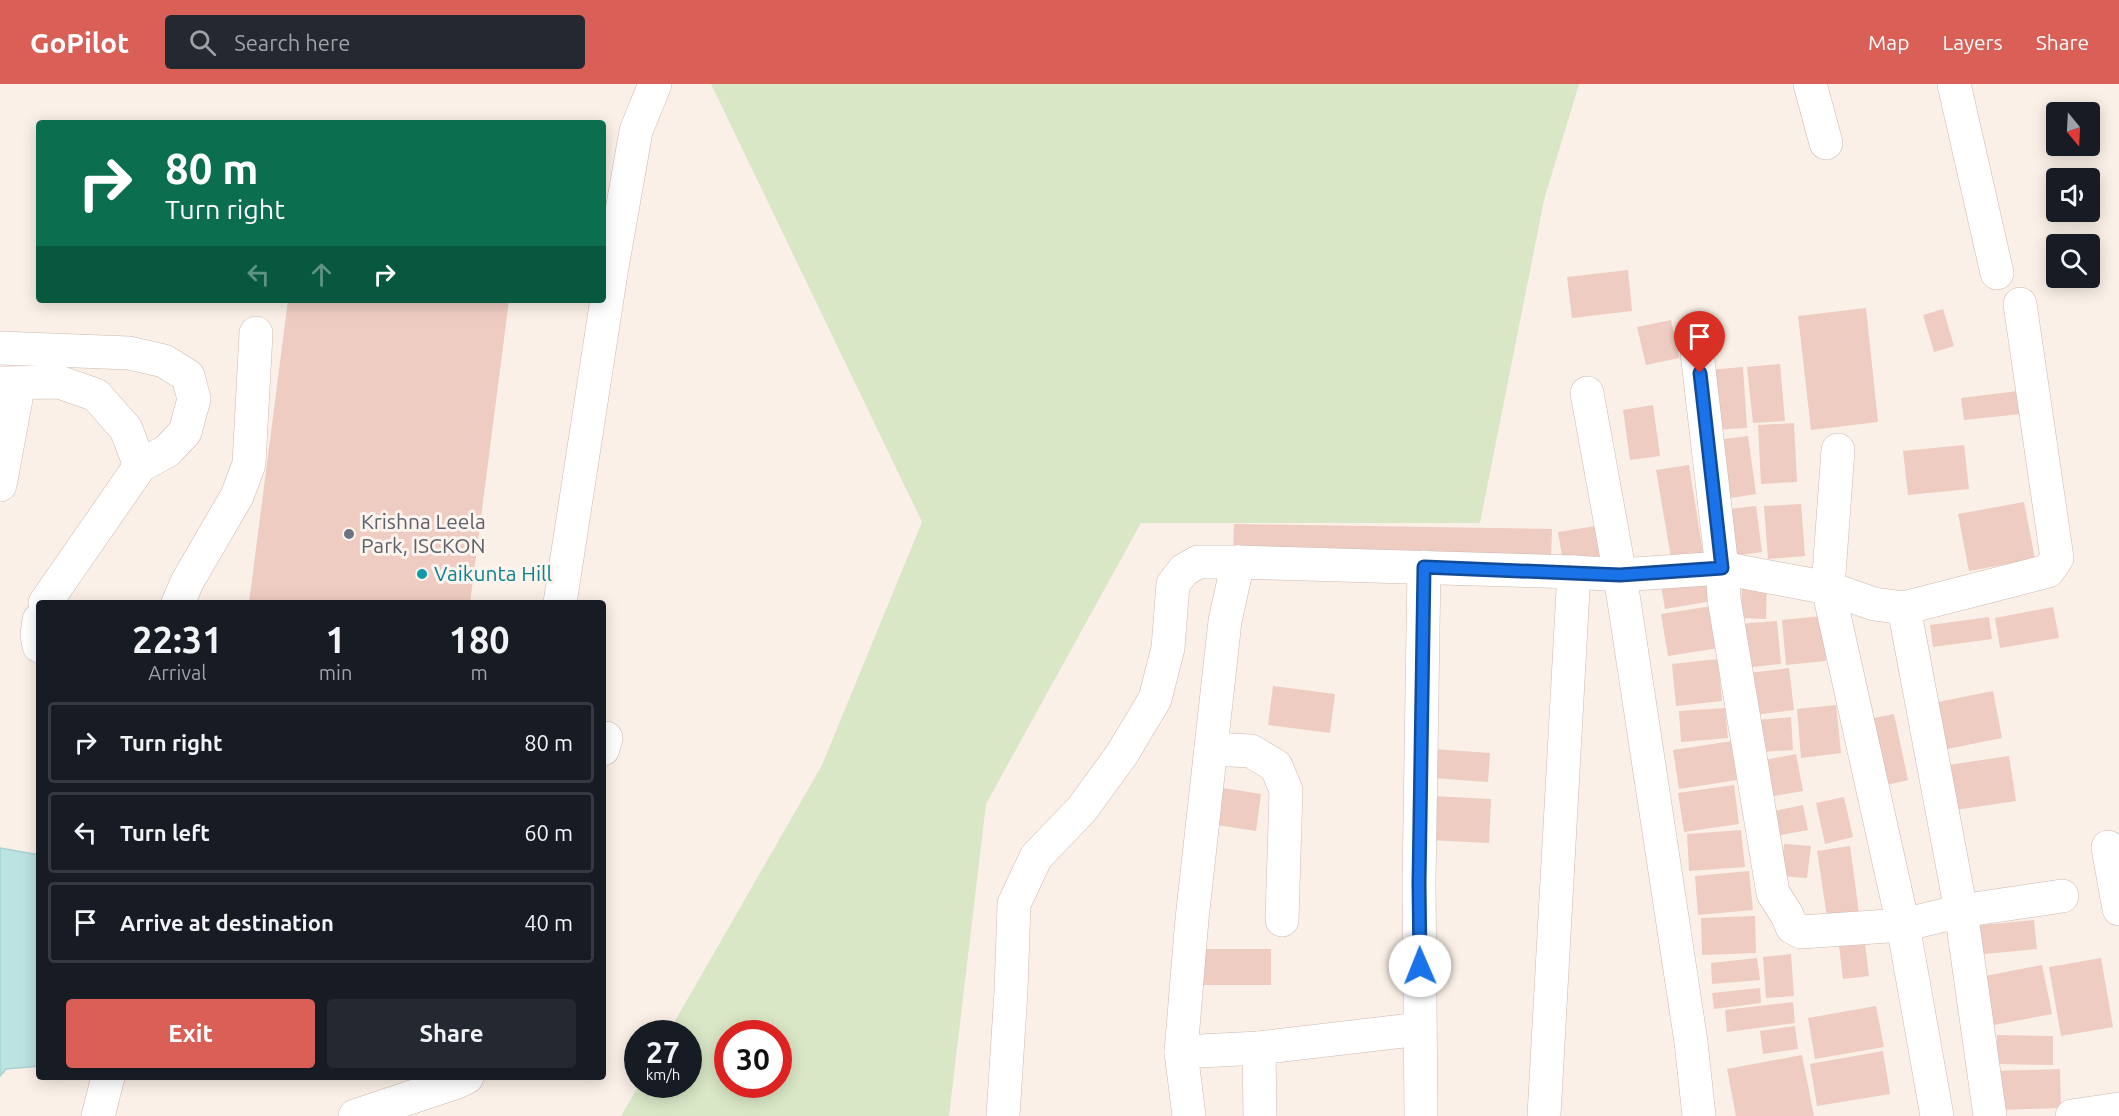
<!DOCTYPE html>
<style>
:root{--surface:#171b24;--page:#242831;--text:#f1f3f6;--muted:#9ea1a6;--line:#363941;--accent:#da5f57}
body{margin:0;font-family:Ubuntu,sans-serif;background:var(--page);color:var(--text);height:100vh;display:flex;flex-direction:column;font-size:22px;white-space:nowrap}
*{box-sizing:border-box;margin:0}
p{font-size:20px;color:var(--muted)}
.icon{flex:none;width:33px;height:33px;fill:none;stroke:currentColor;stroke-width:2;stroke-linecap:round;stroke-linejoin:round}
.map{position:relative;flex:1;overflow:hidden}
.details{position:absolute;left:36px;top:516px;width:570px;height:480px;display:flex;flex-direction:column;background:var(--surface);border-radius:6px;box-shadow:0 3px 15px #0003}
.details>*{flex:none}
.top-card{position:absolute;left:36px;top:36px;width:570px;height:183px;border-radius:6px;box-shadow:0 3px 15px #0003;background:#0b6e4f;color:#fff;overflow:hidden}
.needle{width:39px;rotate:162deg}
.controls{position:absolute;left:2046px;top:18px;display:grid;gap:12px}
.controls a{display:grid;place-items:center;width:54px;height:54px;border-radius:6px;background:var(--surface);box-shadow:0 3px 15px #0003;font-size:30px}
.speed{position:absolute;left:624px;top:936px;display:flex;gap:12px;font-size:30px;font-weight:700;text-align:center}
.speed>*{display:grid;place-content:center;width:78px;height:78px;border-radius:50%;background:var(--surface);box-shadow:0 3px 15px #0003;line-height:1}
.speed small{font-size:15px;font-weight:400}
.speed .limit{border:9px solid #d22;background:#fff;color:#111}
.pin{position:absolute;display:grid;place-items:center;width:51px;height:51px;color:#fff;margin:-62px -26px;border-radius:50% 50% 50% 0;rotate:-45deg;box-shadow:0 0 6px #0007}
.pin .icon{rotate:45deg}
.me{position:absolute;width:66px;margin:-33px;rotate:359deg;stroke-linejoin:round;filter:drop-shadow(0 0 4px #0008)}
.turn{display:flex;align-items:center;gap:21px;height:126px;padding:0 30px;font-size:27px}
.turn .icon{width:78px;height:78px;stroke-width:2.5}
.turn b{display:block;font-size:42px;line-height:51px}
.lanes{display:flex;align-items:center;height:57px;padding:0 30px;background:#0003;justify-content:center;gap:30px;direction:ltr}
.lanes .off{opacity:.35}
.eta{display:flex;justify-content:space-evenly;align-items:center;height:102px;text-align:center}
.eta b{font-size:36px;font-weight:700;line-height:42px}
.action{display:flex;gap:12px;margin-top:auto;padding:12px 30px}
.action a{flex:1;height:69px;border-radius:6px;background:var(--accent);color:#fff;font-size:24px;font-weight:700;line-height:69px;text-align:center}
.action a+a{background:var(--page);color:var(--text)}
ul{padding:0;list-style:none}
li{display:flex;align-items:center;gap:18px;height:81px;margin:0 12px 9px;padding:0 18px;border:3px solid var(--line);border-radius:6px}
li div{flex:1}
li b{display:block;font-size:22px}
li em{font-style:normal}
header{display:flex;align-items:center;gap:36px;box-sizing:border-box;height:84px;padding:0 30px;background:var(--accent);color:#fff}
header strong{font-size:28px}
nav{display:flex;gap:33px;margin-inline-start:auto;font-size:21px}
.search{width:420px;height:54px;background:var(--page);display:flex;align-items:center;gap:15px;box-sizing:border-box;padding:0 21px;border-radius:6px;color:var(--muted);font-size:22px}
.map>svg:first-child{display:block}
</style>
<header>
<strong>GoPilot</strong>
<div class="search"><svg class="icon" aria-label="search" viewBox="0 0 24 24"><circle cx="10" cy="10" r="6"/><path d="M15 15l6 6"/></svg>Search here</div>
<nav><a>Map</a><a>Layers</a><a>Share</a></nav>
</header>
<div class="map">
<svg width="2119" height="1032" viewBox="0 0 2119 1032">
<rect width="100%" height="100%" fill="#faf0e7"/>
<path fill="#d9e7c6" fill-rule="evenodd" d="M 711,0 L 1579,0 L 1544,116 L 1480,439 L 1141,439 L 986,720 L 949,1032 L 621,1032 L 639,1001 L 688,1000 L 688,950 L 668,949 L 822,681 L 922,438 ZM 728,950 L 778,950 L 778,1000 L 728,1000 Z"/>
<path fill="#bde2e2" stroke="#a4d3d3" stroke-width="1.5" d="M 0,764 L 39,771 L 39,982 L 6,985 L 0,992 Z"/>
<g fill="#eeccc1">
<path d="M 1628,186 L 1632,227 L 1572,234 L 1567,193 Z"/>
<path d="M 288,216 L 509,216 L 470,519 L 249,519 Z"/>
<path d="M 1866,224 L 1878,338 L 1811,346 L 1798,232 Z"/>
<path d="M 1943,225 L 1954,262 L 1934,268 L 1923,231 Z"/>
<path d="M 1671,236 L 1679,274 L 1646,281 L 1637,243 Z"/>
<path d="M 1780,280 L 1785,337 L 1753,339 L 1747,283 Z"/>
<path d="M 1743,283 L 1747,344 L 1712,346 L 1709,286 Z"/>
<path d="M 2018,307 L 2021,330 L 1964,336 L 1961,314 Z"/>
<path d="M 1653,321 L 1660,372 L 1630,376 L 1623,326 Z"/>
<path d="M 1794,339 L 1797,398 L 1761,400 L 1758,341 Z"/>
<path d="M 1748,352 L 1756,410 L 1725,415 L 1717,356 Z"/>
<path d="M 1964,361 L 1969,405 L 1908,411 L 1903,367 Z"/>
<path d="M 1689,381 L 1704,475 L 1672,480 L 1656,386 Z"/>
<path d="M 2024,418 L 2035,475 L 1969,487 L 1958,430 Z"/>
<path d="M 1801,420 L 1805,472 L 1768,475 L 1764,422 Z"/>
<path d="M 1756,422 L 1762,468 L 1734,472 L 1728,425 Z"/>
<path d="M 1234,440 L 1552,445 L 1551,474 L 1233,469 Z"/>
<path d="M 1602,441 L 1607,471 L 1563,478 L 1558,448 Z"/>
<path d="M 1708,494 L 1712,517 L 1665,525 L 1661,501 Z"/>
<path d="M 1742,496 L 1767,497 L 1766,535 L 1741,534 Z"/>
<path d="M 1712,522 L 1719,564 L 1668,572 L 1661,530 Z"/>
<path d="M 2053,523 L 2059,554 L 2000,564 L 1995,534 Z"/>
<path d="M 1822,532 L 1826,577 L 1786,581 L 1782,536 Z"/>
<path d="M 1989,533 L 1992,555 L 1933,563 L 1930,541 Z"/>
<path d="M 1777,537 L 1781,580 L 1743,584 L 1738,540 Z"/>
<path d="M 1718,575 L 1722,617 L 1676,622 L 1672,580 Z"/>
<path d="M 1789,584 L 1794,626 L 1754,631 L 1749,589 Z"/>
<path d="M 1273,602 L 1335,610 L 1330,649 L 1268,641 Z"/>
<path d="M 1993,607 L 2002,654 L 1947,665 L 1938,618 Z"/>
<path d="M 1836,621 L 1841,669 L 1801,674 L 1797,625 Z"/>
<path d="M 1725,624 L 1728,654 L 1681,658 L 1679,627 Z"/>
<path d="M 1894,630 L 1908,696 L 1878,703 L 1864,636 Z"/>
<path d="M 1791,633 L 1793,666 L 1760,668 L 1758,636 Z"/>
<path d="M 1732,657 L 1737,696 L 1679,705 L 1673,666 Z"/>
<path d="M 1434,665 L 1490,669 L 1488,698 L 1432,694 Z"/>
<path d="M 1796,670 L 1803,707 L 1762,714 L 1755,678 Z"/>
<path d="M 2009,672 L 2016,717 L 1955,726 L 1948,681 Z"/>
<path d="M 1734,701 L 1739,740 L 1684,748 L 1678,709 Z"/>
<path d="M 1222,704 L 1261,710 L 1256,747 L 1217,741 Z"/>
<path d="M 1432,712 L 1491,715 L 1489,759 L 1429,756 Z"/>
<path d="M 1844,713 L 1853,753 L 1825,760 L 1816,719 Z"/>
<path d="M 1803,721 L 1808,746 L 1775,752 L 1770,728 Z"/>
<path d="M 1741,746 L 1745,783 L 1689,787 L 1687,750 Z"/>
<path d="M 1784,760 L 1811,762 L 1807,794 L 1781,792 Z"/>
<path d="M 1850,762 L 1859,829 L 1827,833 L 1817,767 Z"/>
<path d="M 1749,787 L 1753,826 L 1698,831 L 1695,792 Z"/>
<path d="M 1755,832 L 1756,869 L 1702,871 L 1701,834 Z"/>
<path d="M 2034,836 L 2037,865 L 1975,871 L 1972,842 Z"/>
<path d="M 1865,859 L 1869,892 L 1843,895 L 1839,862 Z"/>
<rect x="1194" y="865" width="77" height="36"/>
<path d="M 1791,870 L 1794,912 L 1766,914 L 1763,873 Z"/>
<path d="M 1757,874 L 1760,896 L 1712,900 L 1711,879 Z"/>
<path d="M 2101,874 L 2113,943 L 2061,952 L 2049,883 Z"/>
<path d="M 2042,881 L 2052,930 L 1994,941 L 1985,892 Z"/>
<path d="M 1760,904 L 1761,919 L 1714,925 L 1712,909 Z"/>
<path d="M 1793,918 L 1795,939 L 1727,948 L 1725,926 Z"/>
<path d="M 1876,922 L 1884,963 L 1815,975 L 1808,934 Z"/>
<path d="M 1795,942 L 1798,965 L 1763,970 L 1760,947 Z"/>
<path d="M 1997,951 L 2053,952 L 2053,981 L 1997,980 Z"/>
<path d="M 1883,967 L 1890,1010 L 1817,1022 L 1810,980 Z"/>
<path d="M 1802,971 L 1814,1032 L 1736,1032 L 1727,985 Z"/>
<path d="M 2060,985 L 2061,1024 L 1999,1026 L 1997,987 Z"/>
</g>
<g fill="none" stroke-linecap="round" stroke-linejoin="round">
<g stroke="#cdb9b1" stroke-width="34">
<g id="minor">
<path d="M 1810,0 L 1826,59"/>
<path d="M 1954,0 L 1997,189"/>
<path d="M 0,264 L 129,269 L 164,277 L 188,292 L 194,315 L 185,348 L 167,367 L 140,382 L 45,519"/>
<path d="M 1697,268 L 1722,484 L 1724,515 L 1773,809 L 1787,831 L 1792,843 L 1801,848 L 1903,841 L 1961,827 L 2062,812"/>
<path d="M 0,299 L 59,298 L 96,311 L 126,345 L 140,382"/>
<path d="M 1587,309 L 1620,491 L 1691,958 L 1699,1032"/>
<path d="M 1838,366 L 1828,504 L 1903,841 L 1937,1032"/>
<path d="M 0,401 L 19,299"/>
<path d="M 178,519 L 187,498 L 237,412 L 249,380 L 256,249"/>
<path d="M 560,519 L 611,189 L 636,47 L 655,0"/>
<path d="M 1904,524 L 1961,827 L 1990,1032"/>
<path d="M 39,536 L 37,551 L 39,562"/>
<path d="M 603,665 L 606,654"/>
<path d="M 1211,665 L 1251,667 L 1276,682 L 1286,706 L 1282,836"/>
<path d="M 2108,763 L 2119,825"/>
<path d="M 1259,964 L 1260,1032"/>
<path d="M 1181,968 L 1259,964 L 1420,945"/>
<path d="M 98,1032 L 108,993"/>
<path d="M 355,1032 L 457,998 L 467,993"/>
<path d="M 1003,1032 L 1011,907 L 1014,820 L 1036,773 L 1082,725 L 1122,670 L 1155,615 L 1168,564 L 1173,500 L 1184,486 L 1198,478 L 1238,478"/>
<path d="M 1189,1032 L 1181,968 L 1192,835 L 1225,537 L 1238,478 L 1574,488 L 1620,491 L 1722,484 L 1828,504 L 1874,520 L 1904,524 L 2048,487 L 2057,474 L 2020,220"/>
<path d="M 1421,1032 L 1419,799 L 1424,483"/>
<path d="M 1544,1032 L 1574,488"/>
<path d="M 2072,1032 L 2119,1025"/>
</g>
</g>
<use href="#minor" stroke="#fff" stroke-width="33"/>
</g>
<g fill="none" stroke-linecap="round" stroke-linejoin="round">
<g stroke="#114b97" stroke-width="15">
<path id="route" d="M 1420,882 L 1419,799 L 1424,483 L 1620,491 L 1722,484 L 1700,289"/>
</g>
<use href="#route" stroke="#1a73e8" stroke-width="10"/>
</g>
<circle fill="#6b7280" stroke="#fdf4ed" stroke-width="2" cx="349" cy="450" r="6"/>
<circle fill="#0f9aa8" stroke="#fdf4ed" stroke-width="2" cx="422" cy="490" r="6"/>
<g text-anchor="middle" stroke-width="6" stroke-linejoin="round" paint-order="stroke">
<g font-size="21" fill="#5b616d" stroke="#fdf4ed" text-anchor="start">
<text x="361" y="445">Krishna Leela<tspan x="361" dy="24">Park, ISCKON</tspan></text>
</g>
<g font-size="21" fill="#0d838f" stroke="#fdf4ed" text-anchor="start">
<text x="434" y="497">Vaikunta Hill</text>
</g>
</g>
</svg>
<div class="controls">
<a><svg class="needle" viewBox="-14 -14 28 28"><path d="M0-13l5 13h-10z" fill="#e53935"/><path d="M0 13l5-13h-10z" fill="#9ea1a6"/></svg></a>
<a><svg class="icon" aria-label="sound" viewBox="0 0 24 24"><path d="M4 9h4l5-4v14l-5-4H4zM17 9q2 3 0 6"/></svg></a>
<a><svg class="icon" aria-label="search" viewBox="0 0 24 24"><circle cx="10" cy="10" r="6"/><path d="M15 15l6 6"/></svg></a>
</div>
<div class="speed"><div>27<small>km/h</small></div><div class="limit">30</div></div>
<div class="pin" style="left:1700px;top:289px;background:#d93025"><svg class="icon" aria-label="arrive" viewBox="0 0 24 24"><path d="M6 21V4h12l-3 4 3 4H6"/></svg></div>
<svg class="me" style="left:1420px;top:882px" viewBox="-20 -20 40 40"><circle r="19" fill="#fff"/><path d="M0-13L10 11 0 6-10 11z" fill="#1a73e8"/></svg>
<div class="top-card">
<div class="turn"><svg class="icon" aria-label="right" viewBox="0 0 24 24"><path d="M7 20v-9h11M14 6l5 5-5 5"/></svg><div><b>80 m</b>Turn right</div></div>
<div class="lanes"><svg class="icon off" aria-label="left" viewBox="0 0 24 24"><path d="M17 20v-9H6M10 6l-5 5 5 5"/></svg><svg class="icon off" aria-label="ahead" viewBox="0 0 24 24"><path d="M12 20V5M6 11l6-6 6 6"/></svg><svg class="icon" aria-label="right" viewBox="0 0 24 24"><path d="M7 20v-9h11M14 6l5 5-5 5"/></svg></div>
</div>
<section class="details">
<div class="eta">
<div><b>22:31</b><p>Arrival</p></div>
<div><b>1</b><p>min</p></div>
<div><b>180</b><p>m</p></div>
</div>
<ul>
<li><svg class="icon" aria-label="right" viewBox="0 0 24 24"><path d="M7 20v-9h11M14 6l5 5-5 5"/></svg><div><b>Turn right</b></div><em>80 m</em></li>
<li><svg class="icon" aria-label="left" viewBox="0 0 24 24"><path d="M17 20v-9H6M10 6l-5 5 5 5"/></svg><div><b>Turn left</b></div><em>60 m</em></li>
<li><svg class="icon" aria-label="arrive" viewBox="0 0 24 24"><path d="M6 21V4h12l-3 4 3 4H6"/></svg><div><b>Arrive at destination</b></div><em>40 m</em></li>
</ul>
<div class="action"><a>Exit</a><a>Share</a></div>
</section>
</div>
